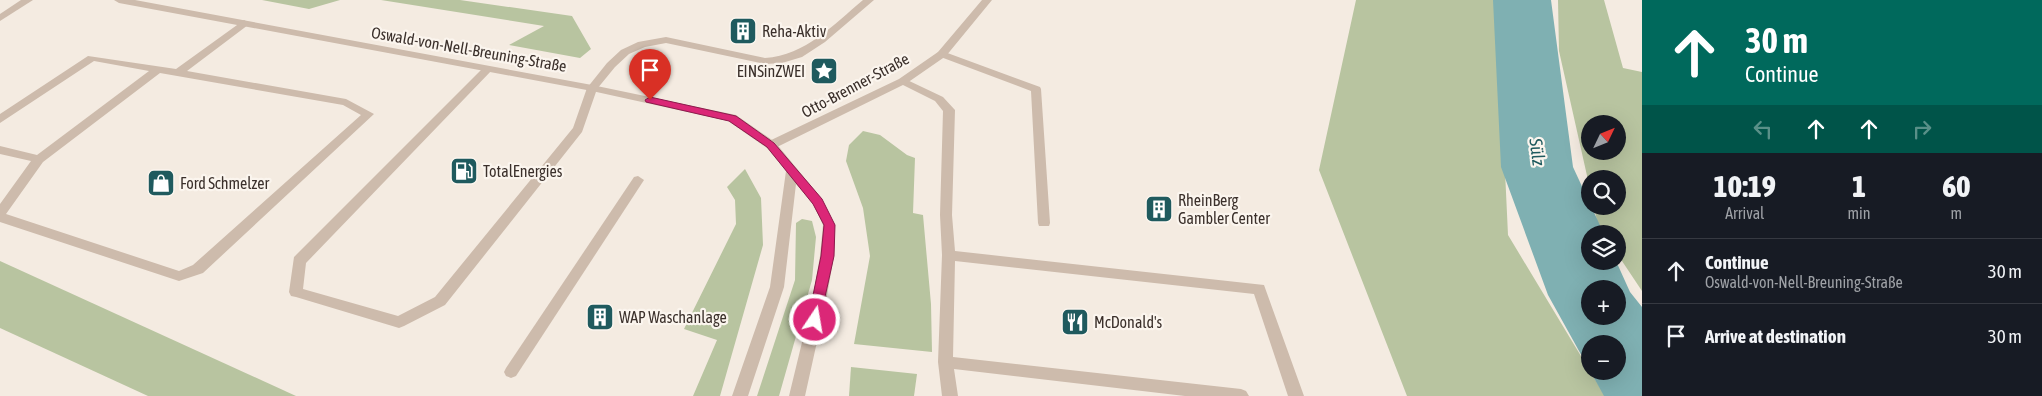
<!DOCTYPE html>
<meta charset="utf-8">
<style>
:root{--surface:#171b24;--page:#242831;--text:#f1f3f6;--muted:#9ea1a6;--line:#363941}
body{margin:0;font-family:"Asap Condensed",sans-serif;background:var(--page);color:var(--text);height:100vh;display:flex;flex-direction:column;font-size:19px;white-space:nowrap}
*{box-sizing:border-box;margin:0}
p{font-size:16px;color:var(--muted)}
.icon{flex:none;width:28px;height:28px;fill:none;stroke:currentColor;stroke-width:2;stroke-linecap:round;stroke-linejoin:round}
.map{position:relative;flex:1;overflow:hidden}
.details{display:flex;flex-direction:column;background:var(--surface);width:400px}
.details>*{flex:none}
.banner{background:#00695c;color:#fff;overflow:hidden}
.needle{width:32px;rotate:47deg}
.buttons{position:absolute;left:1581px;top:115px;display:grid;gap:10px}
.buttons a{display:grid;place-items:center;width:45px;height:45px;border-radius:50%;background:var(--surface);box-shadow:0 5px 20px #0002;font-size:25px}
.pin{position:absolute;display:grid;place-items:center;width:42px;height:42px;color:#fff;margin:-51px -21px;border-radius:50% 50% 50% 0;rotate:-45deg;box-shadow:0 0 5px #0007}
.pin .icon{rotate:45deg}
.me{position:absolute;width:55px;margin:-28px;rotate:12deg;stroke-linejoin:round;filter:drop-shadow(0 0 4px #0008)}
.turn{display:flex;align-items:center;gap:18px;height:105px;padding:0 20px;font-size:22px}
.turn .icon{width:65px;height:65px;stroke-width:2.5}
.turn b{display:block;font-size:35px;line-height:42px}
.lanes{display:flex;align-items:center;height:48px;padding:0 20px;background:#0003;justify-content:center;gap:25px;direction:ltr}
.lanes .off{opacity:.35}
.eta{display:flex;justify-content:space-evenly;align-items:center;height:85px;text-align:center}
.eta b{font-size:30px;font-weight:800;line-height:35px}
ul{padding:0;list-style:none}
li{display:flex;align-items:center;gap:15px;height:65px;padding:0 20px;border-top:1px solid var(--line)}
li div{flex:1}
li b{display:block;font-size:19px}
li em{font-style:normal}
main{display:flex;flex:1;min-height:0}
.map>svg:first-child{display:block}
</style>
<main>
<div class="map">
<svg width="1642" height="396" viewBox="0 0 1642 396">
<rect width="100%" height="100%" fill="#f4ebe1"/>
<g fill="#b8c4a0" fill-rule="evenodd">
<path d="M 262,0 L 340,0 L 309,9 Z"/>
<path d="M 381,0 L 460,0 L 572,16 L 591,49 L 580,58 L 509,45 L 544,26 Z"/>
<path d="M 1356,0 L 1497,0 L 1508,235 L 1605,396 L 1407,396 L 1319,170 Z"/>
<path d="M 1558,0 L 1604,0 L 1623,68 L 1642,72 L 1642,291 L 1618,255 L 1618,234 L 1603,234 L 1598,226 L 1594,206 L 1618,206 L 1618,179 L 1590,179 L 1590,189 L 1559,51 ZM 1590,124 L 1618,124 L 1618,151 L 1590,151 Z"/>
<path d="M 863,131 L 880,135 L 907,155 L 915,158 L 913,213 L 923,215 L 931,304 L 932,352 L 854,344 L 870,256 L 863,208 L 846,161 L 849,145 Z"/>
<path d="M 745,169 L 761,198 L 763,245 L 720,396 L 693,396 L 717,340 L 684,329 L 736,224 L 735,200 L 727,187 Z"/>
<path d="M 802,219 L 812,221 L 816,237 L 812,280 L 779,396 L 757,396 L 795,280 L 796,223 Z"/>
<path d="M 0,261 L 296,396 L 148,396 L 0,328 Z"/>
<path d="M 851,367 L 917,374 L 914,396 L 849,396 Z"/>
</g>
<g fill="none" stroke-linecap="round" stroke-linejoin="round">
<path fill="#7fb0b2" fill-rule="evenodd" d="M 1493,0 L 1551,0 L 1573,167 L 1604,234 L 1590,234 L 1590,261 L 1616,261 L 1630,292 L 1642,307 L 1642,396 L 1604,396 L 1548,295 L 1501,167 ZM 1590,289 L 1618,289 L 1618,316 L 1590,316 ZM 1590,344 L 1618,344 L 1618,371 L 1590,371 Z"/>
<g fill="#cdbbac" fill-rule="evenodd">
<path d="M 863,0 L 874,0 L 825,42 L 802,57 L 782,63 L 765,64 L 666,43 L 645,47 L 629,54 L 615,67 L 597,89 L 582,132 L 445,305 L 404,326 L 399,328 L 296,297 L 291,296 L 289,292 L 294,257 L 484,67 L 488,66 L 493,69 L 306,263 L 303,289 L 398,316 L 435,297 L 573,128 L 587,88 L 607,63 L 621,50 L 638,42 L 666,37 L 765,58 C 806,55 833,25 863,0 Z"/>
<path d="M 244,20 L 249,23 L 248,25 L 187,71 L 346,99 L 374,114 L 203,273 L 179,281 L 0,222 L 0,204 L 31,161 L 0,154 L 0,146 L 37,155 L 149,71 L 94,61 L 0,123 L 0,114 L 88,56 L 176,69 ZM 160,73 L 343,105 L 361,115 L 193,265 L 179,271 L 6,214 L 43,162 Z"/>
<path d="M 942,51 L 1040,87 L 1041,89 L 1050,223 L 1049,226 L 1039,226 L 1038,223 L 1031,91 L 938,56 L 937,54 L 938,52 Z"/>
<path d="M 903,78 L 943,97 L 955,110 L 952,215 L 955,251 L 1264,285 L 1304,396 L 1288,396 L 1254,294 L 955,261 L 953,357 L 1241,389 L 1246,391 L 1249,396 L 1185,396 L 954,369 L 958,396 L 942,396 L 938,362 L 942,255 L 940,215 L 943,111 L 935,101 L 899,83 L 898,81 Z"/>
<path d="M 638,176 L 644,180 L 516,376 L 511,378 L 506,376 L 504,372 L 506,368 L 634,177 Z"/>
</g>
<path fill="#cdbbac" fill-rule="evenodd" d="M 982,0 L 992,0 L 946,56 L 907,83 L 775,148 L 767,148 L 765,145 L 767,142 L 899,79 L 938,52 Z"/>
<g fill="#cdbbac" fill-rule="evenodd">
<path d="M 21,0 L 33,0 L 0,21 L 0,14 Z"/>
<path d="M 114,0 L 135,0 L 592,85 L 736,115 L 775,142 L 822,199 L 835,225 L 834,256 L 826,301 L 805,396 L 789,396 L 812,301 L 820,256 L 823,225 L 813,204 L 796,184 L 784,287 L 748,396 L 732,396 L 770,287 L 786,171 L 767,148 L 728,121 L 592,91 L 119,3 Z"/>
</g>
</g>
<path fill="#db2777" stroke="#8e194d" d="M 650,97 L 736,116 L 774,143 L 822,199 L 835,225 L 834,256 L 819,324 L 815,325 L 810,324 L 808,320 L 821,256 L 824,225 L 813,204 L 767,147 L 729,121 L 646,102 L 645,100 Z"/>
<defs>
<g id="building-square" transform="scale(1.4375)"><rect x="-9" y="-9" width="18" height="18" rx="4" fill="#1f5a5e" stroke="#fbf5ee"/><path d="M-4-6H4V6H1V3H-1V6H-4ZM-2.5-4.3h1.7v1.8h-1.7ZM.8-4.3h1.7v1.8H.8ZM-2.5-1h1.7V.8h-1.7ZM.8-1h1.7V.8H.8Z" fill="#fff"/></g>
<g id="sight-square" transform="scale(1.4375)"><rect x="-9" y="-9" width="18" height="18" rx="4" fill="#1f5a5e" stroke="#fbf5ee"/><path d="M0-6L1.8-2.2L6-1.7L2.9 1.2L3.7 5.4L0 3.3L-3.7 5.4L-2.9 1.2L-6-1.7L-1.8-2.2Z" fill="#fff"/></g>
<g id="fuel-square" transform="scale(1.4375)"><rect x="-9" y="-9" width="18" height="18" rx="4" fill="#1f5a5e" stroke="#fbf5ee"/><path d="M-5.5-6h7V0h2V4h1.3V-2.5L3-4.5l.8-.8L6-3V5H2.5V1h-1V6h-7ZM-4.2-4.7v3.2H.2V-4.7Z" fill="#fff"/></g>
<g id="shop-square" transform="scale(1.4375)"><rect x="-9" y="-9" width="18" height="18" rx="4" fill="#1f5a5e" stroke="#fbf5ee"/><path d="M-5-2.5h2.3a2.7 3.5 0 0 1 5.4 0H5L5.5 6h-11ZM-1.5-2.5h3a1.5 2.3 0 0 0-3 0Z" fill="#fff"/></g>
<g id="restaurant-square" transform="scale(1.4375)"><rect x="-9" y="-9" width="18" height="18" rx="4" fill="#1f5a5e" stroke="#fbf5ee"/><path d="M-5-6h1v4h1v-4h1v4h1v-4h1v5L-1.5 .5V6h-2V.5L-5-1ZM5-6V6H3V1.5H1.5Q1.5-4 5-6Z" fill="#fff"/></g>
</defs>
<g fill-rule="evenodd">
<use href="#building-square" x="743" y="31"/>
<use href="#sight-square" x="824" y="71"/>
<use href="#fuel-square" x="464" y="171"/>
<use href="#shop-square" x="161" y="183"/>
<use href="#building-square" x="1159" y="209"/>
<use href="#building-square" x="600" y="317"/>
<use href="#restaurant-square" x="1075" y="322"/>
</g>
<g text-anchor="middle" stroke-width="4.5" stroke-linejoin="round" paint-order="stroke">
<g font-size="16" fill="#3b302b" stroke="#fbf5ee" text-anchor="start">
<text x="762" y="37">Reha-Aktiv</text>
<text x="805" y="77" text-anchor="end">EINSinZWEI</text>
<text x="483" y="177">TotalEnergies</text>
<text x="180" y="189">Ford Schmelzer</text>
<text x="1178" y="206">RheinBerg<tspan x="1178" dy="18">Gambler Center</tspan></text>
<text x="619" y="323">WAP Waschanlage</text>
<text x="1094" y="328">McDonald's</text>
</g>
<g font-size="16" fill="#3b302b" stroke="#fbf5ee">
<text transform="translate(469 49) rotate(10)" y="6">Oswald-von-Nell-Breuning-Straße</text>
<text transform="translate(855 85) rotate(-28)" y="6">Otto-Brenner-Straße</text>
</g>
<g font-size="18" font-style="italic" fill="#1f5a5e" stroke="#fbf5ee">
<text transform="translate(1537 152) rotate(82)" y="6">Sülz</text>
</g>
</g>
</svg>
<div class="buttons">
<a><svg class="needle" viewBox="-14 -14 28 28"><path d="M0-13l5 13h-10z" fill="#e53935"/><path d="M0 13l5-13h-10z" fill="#9ea1a6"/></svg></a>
<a><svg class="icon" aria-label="search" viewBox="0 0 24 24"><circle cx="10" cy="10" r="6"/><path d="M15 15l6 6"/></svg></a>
<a><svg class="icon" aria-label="layers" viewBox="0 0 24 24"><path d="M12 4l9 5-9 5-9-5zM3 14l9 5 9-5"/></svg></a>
<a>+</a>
<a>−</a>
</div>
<div class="pin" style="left:650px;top:100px;background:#d93025"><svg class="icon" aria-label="arrive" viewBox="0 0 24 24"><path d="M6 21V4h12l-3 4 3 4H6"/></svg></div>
<svg class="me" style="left:815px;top:320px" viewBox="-20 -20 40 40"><circle r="17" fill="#db2777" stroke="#fff" stroke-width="3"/><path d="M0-11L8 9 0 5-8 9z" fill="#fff"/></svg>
</div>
<section class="details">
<div class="banner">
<div class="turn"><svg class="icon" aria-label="ahead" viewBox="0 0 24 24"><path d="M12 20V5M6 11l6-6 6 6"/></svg><div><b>30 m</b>Continue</div></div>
<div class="lanes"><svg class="icon off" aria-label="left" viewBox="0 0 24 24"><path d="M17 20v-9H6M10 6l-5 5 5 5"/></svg><svg class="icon" aria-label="ahead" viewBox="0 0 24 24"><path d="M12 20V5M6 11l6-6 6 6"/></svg><svg class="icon" aria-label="ahead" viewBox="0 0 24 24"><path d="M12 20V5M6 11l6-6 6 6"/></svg><svg class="icon off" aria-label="right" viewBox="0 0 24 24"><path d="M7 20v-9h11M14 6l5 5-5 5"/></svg></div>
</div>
<div class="eta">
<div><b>10:19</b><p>Arrival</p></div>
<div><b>1</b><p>min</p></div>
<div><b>60</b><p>m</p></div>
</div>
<ul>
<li><svg class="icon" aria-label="ahead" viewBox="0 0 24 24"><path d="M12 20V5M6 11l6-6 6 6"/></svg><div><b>Continue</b><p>Oswald-von-Nell-Breuning-Straße</p></div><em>30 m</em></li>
<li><svg class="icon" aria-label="arrive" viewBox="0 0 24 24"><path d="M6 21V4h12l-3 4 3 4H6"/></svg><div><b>Arrive at destination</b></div><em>30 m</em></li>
</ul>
</section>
</main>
